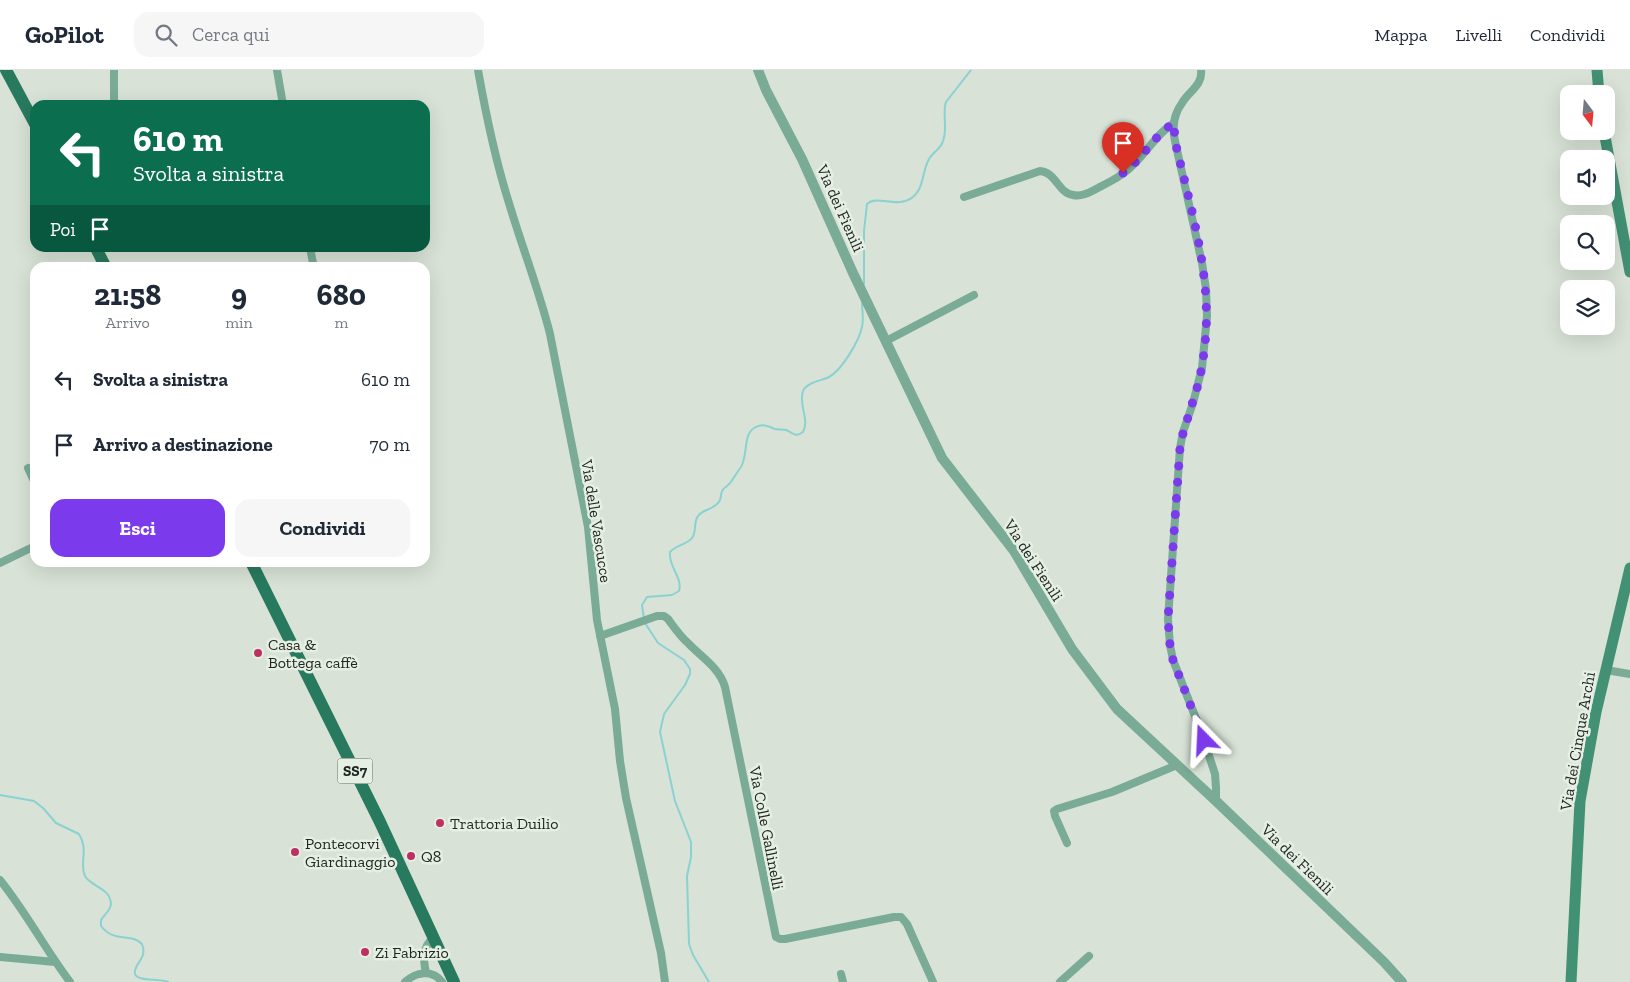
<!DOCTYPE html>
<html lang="it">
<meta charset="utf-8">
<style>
:root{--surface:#fff;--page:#f6f6f7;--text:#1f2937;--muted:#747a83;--line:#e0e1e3;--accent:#7c3aed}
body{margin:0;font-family:"Zilla Slab",serif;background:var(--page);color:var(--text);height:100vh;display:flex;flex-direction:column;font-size:19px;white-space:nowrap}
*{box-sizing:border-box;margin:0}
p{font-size:16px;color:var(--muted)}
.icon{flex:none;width:28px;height:28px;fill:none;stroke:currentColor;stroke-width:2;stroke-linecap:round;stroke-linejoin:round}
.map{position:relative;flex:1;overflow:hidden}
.drawer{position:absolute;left:30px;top:192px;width:400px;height:305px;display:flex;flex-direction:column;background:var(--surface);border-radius:15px;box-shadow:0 5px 20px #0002}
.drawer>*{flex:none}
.guide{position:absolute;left:30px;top:30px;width:400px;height:152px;border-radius:15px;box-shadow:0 5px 20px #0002;background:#0b6e4f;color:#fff;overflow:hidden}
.needle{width:32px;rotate:164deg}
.fabs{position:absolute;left:1560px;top:15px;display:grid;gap:10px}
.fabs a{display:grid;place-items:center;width:55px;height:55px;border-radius:10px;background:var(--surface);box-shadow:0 5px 20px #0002;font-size:25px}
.pin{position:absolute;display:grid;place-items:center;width:42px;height:42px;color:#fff;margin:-51px -21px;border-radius:50% 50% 50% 0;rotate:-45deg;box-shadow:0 0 5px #0007}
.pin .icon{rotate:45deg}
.me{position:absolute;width:55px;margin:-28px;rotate:339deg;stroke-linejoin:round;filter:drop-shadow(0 0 4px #0008)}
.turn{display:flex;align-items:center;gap:18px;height:105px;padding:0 20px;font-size:22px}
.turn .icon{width:65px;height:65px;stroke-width:2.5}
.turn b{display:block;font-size:35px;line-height:42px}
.then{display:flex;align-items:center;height:48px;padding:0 20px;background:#0003;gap:10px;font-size:19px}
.eta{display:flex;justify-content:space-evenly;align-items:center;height:85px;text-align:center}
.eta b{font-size:30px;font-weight:700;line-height:35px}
.button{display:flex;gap:10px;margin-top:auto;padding:10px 20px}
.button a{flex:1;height:58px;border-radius:15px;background:var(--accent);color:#fff;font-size:20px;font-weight:700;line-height:58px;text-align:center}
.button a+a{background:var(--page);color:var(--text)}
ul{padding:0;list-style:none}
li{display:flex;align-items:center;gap:15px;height:65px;padding:0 20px}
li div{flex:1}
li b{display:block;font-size:19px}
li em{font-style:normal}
header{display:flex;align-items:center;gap:30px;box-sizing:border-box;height:70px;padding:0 25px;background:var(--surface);border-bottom:1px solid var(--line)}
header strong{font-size:24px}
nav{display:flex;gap:28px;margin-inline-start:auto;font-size:18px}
.search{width:350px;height:45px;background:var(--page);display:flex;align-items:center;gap:12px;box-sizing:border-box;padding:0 18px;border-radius:15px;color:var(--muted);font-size:19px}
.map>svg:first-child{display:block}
</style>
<header>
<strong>GoPilot</strong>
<div class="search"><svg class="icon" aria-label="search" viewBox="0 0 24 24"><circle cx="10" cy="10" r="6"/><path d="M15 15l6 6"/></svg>Cerca qui</div>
<nav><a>Mappa</a><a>Livelli</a><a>Condividi</a></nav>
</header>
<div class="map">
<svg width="1630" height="912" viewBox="0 0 1630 912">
<rect width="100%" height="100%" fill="#d8e2d6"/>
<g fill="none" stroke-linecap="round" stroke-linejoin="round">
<g stroke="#8ad2d1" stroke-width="2">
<path d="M 864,214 L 864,161 L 867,134 C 877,125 893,137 908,130 C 925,122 921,103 929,89 C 933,82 941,79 943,71 C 948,58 942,44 946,32 L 971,0"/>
<path d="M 644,549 L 642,535 L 647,527 L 672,525 L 679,521 C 683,507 668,497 670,482 C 677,474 687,475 692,468 C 697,462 693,453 698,446 C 702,440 711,440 717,434 C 722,430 720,426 722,421 C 724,417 728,416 730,413 C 734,408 737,402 741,397 C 748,385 743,365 754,358 C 762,353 767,356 775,359 C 779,360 783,359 786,360 C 794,363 795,368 803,362 C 810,349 798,335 803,321 C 807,312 821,311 829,307 C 842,300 859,271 862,257 C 864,249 862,241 862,233"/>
<path d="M 645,553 L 658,573 L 684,590 L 690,599 L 690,604 L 685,615 L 664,644 L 660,662 L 675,731 L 691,772 L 691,787 L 687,806 L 689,874 L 693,885 L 709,912"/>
<path d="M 0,725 L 34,731 L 43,738 L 56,753 L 79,764 C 89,780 79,793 85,806 C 91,817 110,817 111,834 C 111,840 104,845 101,850 L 101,856 C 115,874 131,862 142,874 C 148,890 133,893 135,904 C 138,912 160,908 168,912"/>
</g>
<g stroke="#7aab97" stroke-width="8">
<path d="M 277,0 L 283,35"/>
<path d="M 478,0 C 486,45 495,89 509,133 C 522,177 539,220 550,264 L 588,457 L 597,550 L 615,639 L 620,691 L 626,728 L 661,883 L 665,912"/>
<path d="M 1201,0 C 1203,15 1189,21 1182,33 C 1174,44 1172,58 1175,71 L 1202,193 L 1206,219 L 1207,246 L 1202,298 L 1193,333 L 1183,362 L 1180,378 L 1168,549 L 1170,575 L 1173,590 L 1202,664 L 1215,704 L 1216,718 L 1216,731"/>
<path d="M 114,35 L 114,0"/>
<path d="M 964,127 L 1040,101 C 1056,102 1058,123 1073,125 C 1082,127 1090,122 1098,118 C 1111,111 1124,105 1134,94 C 1148,81 1157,63 1174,53"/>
<path d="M 310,178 L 314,198"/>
<path d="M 886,271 L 974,225"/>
<path d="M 28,398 L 35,413"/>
<path d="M 0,493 L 35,476"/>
<path d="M 600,566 L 657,546 L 664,546 L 668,549 C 674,557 680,566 688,573 C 701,587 719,597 725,617 L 776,867 L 780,869 L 785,869 L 894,847 L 901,847 L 907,854 L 933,912"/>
<path d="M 1606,600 L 1630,604"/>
<path d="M 1067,773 L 1055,746 L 1054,741 L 1057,739 L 1112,722 L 1177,695"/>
<path d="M 0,810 C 26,842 45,879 70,912"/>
<path d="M 0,887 L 55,892"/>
<path d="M 426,903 C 423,889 422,877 434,867"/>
<path d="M 841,904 L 843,912"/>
<path d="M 405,912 C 416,902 432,899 442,912"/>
<path d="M 1060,912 L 1089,886"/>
</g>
<path stroke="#7aab97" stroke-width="10" d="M 758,0 L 766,20 L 802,89 L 853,203 L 942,388 L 1014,481 L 1072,579 L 1117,639 L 1216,731 L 1384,892 L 1402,912"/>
<g stroke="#429174" stroke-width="11">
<path d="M 1597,0 L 1599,24"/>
<path d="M 1604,61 L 1630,202"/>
<path d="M 1571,912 L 1580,731 L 1596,642 L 1630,498"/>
</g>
<g stroke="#287a5e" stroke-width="12">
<path d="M 6,0 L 35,54"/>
<path d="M 96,178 L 106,198"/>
<path d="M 251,492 L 380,752 L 454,912"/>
</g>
</g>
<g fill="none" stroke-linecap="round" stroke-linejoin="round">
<path stroke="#7c3aed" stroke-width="9" stroke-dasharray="0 16.2" d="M 1123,103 C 1143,89 1153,66 1174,53 L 1175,71 C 1191,140 1214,211 1204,282 C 1202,300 1198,317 1192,334 C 1188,349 1182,363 1180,378 L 1168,549 L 1170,575 L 1173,590 L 1204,670"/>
</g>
<g fill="#be3061" stroke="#e5efe3" stroke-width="2">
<circle cx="258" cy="583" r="5"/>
<circle cx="440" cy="753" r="5"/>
<circle cx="295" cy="782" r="5"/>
<circle cx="411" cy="786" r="5"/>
<circle cx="365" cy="882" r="5"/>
</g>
<g text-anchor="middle" stroke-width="5" stroke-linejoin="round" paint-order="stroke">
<rect fill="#e5efe3" stroke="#5c625c" stroke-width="1" x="337.5" y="688.5" width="35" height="25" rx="4"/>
<g font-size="15" font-weight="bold" fill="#222622">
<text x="355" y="706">SS7</text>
</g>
<g font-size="16" fill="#222622" stroke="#e5efe3">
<text transform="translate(841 138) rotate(66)" y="6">Via dei Fienili</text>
<text transform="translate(597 451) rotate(81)" y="6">Via delle Vascucce</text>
<text transform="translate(1034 490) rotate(57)" y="6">Via dei Fienili</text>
<text transform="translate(1577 671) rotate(-80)" y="6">Via dei Cinque Archi</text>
<text transform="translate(767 758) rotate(79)" y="6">Via Colle Gallinelli</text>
<text transform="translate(1298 789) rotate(44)" y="6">Via dei Fienili</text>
</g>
<g font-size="16" fill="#222622" stroke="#e5efe3" text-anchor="start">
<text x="268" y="580">Casa &amp;<tspan x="268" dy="18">Bottega caffè</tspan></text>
<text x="450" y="759">Trattoria Duilio</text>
<text x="305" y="779">Pontecorvi<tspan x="305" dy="18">Giardinaggio</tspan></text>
<text x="421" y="792">Q8</text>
<text x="375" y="888">Zi Fabrizio</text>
</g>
</g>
</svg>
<div class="fabs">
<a><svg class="needle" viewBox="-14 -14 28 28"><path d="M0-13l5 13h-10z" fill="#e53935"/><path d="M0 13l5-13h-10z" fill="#747a83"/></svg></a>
<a><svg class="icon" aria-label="sound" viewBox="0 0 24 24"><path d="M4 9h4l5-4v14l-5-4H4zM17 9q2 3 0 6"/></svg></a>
<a><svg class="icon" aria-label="search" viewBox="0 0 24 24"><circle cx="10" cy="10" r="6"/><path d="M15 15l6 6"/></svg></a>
<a><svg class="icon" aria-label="layers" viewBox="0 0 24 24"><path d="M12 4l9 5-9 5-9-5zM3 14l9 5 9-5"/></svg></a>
</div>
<div class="pin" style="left:1123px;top:103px;background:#d93025"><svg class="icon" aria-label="arrive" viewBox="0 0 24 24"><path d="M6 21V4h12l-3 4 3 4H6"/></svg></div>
<svg class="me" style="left:1204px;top:670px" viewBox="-20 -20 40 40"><path d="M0-17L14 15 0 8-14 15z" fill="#7c3aed" stroke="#fff" stroke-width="4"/></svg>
<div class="guide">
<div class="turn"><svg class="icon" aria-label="left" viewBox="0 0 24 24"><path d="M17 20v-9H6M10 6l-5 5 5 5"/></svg><div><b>610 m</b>Svolta a sinistra</div></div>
<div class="then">Poi<svg class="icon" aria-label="arrive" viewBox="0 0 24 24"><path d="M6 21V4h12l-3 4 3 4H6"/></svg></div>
</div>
<section class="drawer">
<div class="eta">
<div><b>21:58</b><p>Arrivo</p></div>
<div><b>9</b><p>min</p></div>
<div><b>680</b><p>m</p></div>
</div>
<ul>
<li><svg class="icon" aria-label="left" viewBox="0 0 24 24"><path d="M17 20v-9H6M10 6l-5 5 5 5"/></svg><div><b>Svolta a sinistra</b></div><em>610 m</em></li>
<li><svg class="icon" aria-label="arrive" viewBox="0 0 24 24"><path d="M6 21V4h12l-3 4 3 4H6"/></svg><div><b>Arrivo a destinazione</b></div><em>70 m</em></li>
</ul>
<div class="button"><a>Esci</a><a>Condividi</a></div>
</section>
</div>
